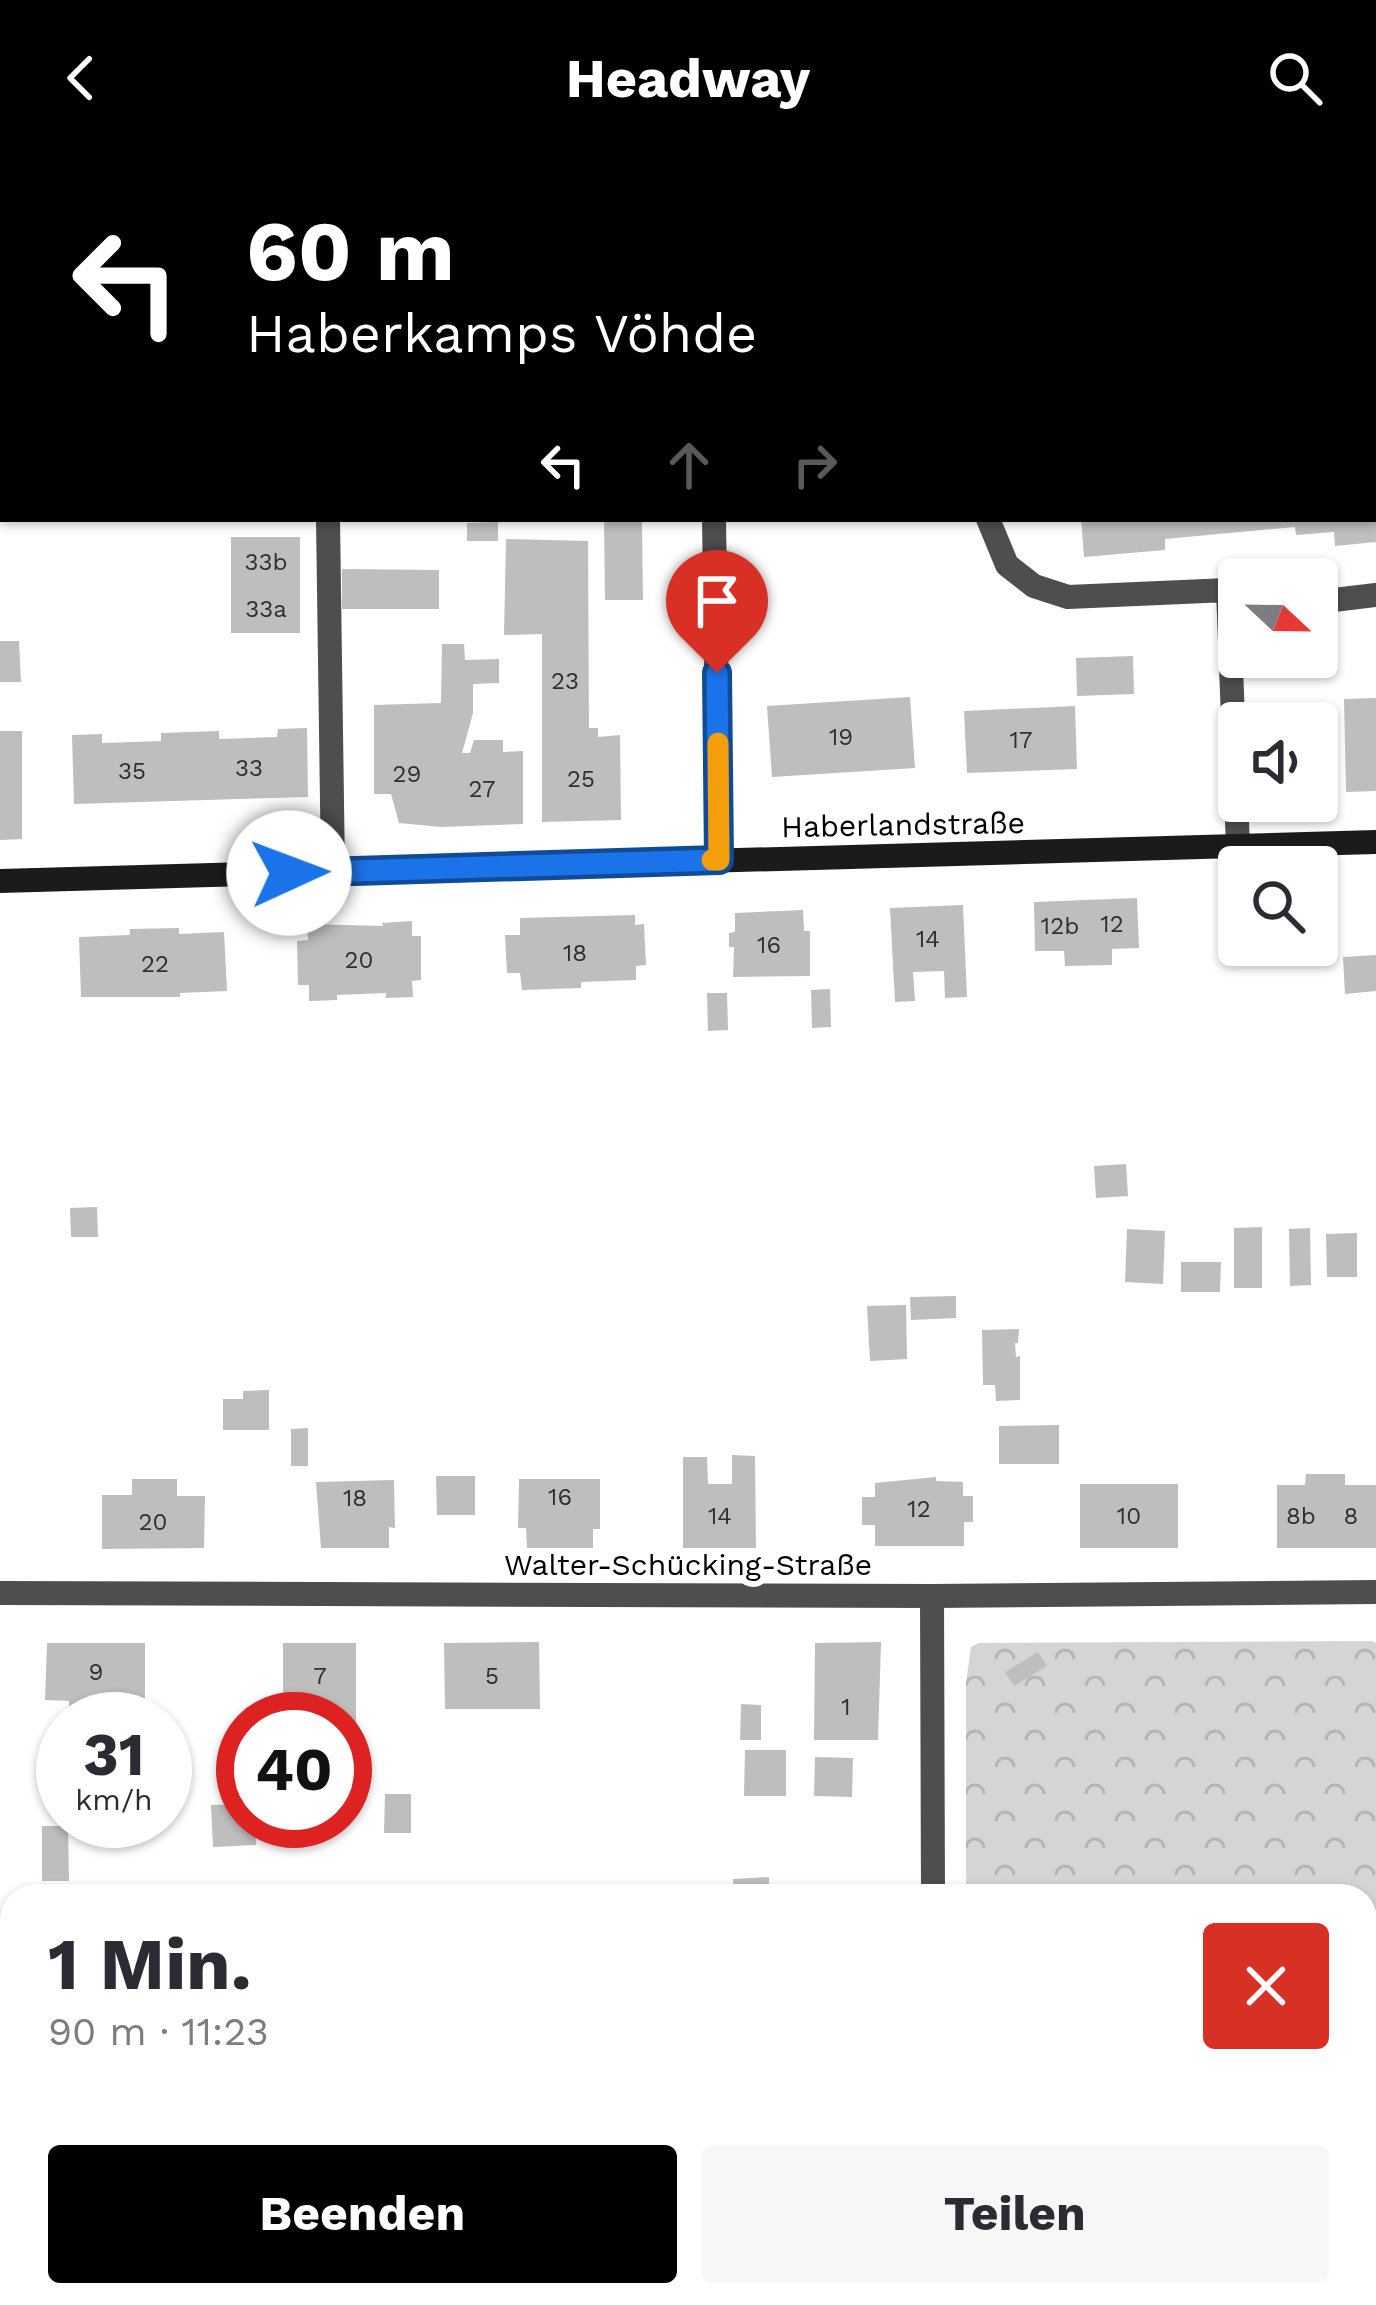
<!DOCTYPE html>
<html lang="de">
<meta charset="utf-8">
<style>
:root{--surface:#fff;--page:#f7f7f7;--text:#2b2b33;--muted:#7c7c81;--accent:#000}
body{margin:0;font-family:"Work Sans",sans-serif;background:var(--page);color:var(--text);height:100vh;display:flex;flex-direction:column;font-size:45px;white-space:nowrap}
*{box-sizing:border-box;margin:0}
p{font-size:39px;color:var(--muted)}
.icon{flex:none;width:66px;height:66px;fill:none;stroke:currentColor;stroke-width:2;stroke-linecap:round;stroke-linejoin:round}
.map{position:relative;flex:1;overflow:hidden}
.sheet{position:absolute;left:0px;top:1728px;width:1377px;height:423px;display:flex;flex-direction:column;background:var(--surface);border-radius:36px 36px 0 0;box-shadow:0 3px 9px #0004}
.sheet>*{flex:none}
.top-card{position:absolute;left:0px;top:0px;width:1377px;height:366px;box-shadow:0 3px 9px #0004;background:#000;color:#fff;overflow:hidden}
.needle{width:78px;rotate:112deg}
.buttons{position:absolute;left:1218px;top:402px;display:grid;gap:24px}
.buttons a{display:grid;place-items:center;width:120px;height:120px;border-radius:12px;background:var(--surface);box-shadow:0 3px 9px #0004;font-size:60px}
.speed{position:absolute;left:36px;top:1536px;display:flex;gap:24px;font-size:60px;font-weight:700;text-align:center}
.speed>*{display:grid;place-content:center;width:156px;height:156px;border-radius:50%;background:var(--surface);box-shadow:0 3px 9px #0004;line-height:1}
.speed small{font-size:30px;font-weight:400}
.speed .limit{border:18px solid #d22;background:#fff;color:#111}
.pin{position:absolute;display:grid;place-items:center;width:102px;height:102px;color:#fff;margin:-123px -51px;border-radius:50% 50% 50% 0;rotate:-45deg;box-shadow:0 0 12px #0007}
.pin .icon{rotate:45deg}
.me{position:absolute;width:132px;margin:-66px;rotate:88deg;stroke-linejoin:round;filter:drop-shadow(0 0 9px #0008)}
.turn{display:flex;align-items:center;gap:42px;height:252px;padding:0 48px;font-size:54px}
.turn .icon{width:156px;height:156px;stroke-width:2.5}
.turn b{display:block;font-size:84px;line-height:102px}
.lanes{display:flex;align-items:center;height:114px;padding:0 48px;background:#0003;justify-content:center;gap:60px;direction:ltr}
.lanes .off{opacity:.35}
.round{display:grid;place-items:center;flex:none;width:126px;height:126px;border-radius:12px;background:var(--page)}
.head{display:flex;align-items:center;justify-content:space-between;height:204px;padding:0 48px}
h1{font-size:72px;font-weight:700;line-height:90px}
.action{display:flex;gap:24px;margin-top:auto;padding:24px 48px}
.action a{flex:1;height:138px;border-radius:12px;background:var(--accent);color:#fff;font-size:48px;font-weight:700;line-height:138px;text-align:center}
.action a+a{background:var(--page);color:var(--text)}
header{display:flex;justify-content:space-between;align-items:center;height:156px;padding:0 48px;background:var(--accent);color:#fff;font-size:54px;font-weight:700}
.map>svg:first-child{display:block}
</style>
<header><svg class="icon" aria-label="back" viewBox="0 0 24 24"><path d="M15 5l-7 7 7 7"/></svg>Headway<svg class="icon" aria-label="search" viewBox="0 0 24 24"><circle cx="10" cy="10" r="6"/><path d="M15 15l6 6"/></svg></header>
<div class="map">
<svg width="1376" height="2149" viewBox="0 0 1376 2149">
<defs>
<pattern id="forest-crowns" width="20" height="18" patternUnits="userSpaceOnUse" patternTransform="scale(3)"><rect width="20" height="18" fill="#d5d5d5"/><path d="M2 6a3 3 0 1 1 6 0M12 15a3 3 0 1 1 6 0" fill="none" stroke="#b5b5b5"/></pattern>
</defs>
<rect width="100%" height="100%" fill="#fff"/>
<path fill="url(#forest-crowns)" d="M 1372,1485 L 1376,1487 L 1376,1756 L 1365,1756 L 1365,1740 L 966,1740 L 966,1527 L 971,1491 L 979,1487 Z"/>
<g fill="#bebebe">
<path d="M 604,363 L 642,363 L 643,444 L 605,444 Z"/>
<path d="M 1081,363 L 1376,363 L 1376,386 L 1335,390 L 1334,376 L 1296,379 L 1295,371 L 1165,383 L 1165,394 L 1084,401 Z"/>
<path d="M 498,366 L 498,385 L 467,385 L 467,367 Z"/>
<rect x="231" y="381" width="69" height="96"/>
<path d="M 506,383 L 588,385 L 589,572 L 598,572 L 598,581 L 620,579 L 621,664 L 542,666 L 542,478 L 504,479 Z"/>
<path d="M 342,413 L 439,414 L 439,453 L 342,453 Z"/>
<path d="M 0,485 L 19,485 L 21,526 L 0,526 Z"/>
<path d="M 442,488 L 464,488 L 465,504 L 499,503 L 499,527 L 473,528 L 473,557 L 462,597 L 470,597 L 474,584 L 503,584 L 503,596 L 523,595 L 523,668 L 441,671 L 399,667 L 391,638 L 374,638 L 374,549 L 441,547 Z"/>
<path d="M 1133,500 L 1134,538 L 1077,540 L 1076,502 Z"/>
<path d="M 910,541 L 915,612 L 772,621 L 767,550 Z"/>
<path d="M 1376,542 L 1376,635 L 1346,636 L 1344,543 Z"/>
<path d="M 1075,550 L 1077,613 L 967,617 L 964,555 Z"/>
<path d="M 307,572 L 308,641 L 74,648 L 72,579 L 102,578 L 102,587 L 132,586 L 161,585 L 161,577 L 219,575 L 219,583 L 277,581 L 278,573 Z"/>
<path d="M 0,575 L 22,575 L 22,683 L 0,684 Z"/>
<path d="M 1317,734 L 1323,734 L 1325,794 L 1230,799 L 1227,738 L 1239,737 L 1239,789 L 1317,789 Z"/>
<path d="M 1137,742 L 1139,792 L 1112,793 L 1112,809 L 1065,810 L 1064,795 L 1035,795 L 1034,746 Z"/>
<path d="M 963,749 L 967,841 L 945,842 L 944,815 L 913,816 L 915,845 L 895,846 L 890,752 Z"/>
<path d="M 803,754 L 804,775 L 810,775 L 810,820 L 733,821 L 734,791 L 729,791 L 729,777 L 735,776 L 735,757 Z"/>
<path d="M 635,759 L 635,769 L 644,768 L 646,809 L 636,810 L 636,824 L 581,826 L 581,832 L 522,834 L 520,817 L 507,817 L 505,779 L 520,779 L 520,762 Z"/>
<path d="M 412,765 L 412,780 L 421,780 L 421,824 L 412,825 L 413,841 L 386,842 L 386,837 L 337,839 L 337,844 L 309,845 L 309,829 L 298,829 L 297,785 L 308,784 L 307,768 L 383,770 L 382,767 Z"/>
<path d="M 179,772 L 179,778 L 224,776 L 227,835 L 180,837 L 180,841 L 81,841 L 79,781 L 130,779 L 130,773 Z"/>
<path d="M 1376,799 L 1376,835 L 1345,838 L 1343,801 Z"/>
<path d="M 830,833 L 831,871 L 812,872 L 811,834 Z"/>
<path d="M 707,837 L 727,837 L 728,874 L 708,875 Z"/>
<path d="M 1126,1008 L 1128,1040 L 1096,1042 L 1094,1010 Z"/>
<path d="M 97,1051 L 98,1081 L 71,1081 L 70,1052 Z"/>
<path d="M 1262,1071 L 1262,1132 L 1234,1132 L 1234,1072 Z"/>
<path d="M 1310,1072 L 1311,1129 L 1290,1130 L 1289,1073 Z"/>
<path d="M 1127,1073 L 1165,1075 L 1163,1128 L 1125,1126 Z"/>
<path d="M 1357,1077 L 1357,1121 L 1327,1121 L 1326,1078 Z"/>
<path d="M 1181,1106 L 1221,1106 L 1220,1136 L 1181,1136 Z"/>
<path d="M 956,1140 L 956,1162 L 911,1164 L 910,1141 Z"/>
<path d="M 906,1149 L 907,1203 L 870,1205 L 867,1150 Z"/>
<path d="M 1019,1173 L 1018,1187 L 1015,1187 L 1016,1201 L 1020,1200 L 1020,1244 L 996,1245 L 995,1229 L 983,1229 L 982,1174 Z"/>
<path d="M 269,1234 L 269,1274 L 223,1274 L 223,1243 L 243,1243 L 243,1235 Z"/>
<path d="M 1059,1269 L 1059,1308 L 999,1308 L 999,1270 Z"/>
<path d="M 308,1272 L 308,1310 L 291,1310 L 291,1273 Z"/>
<path d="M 732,1299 L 755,1300 L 756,1392 L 683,1392 L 683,1301 L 707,1301 L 708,1328 L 732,1328 Z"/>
<path d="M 1306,1318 L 1345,1318 L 1345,1329 L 1376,1329 L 1376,1392 L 1277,1392 L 1277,1329 L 1305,1329 Z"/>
<path d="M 436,1320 L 475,1320 L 475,1359 L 437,1359 Z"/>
<path d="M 936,1321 L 936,1325 L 963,1326 L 963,1340 L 973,1340 L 973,1366 L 964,1366 L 964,1390 L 875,1390 L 875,1369 L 862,1369 L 862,1341 L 875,1341 L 875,1327 Z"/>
<path d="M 132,1323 L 177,1323 L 177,1340 L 205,1340 L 204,1392 L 102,1393 L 102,1339 L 132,1339 Z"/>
<path d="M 519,1323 L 600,1323 L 600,1373 L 593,1373 L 593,1392 L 527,1392 L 526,1372 L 518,1372 Z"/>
<path d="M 394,1324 L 395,1372 L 389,1371 L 389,1392 L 321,1392 L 316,1326 Z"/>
<rect x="1080" y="1328" width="98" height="64"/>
<path d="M 539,1486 L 540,1553 L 445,1553 L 444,1487 Z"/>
<path d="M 881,1486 L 878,1584 L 814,1584 L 815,1487 Z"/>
<path d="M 47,1487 L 145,1487 L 145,1545 L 122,1545 L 122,1558 L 113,1558 L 69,1557 L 69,1545 L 45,1544 Z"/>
<path d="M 283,1487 L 356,1487 L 356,1582 L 345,1582 L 345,1563 L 335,1563 L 335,1553 L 307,1553 L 306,1563 L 283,1563 Z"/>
<path d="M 1038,1496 L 1047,1510 L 1014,1530 L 1005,1516 Z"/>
<path d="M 741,1548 L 761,1549 L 761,1584 L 740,1584 Z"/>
<path d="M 745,1594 L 786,1594 L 786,1640 L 744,1640 Z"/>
<path d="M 815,1601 L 853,1602 L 852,1641 L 814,1640 Z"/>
<path d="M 385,1638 L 411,1638 L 411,1677 L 384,1677 Z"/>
<path d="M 243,1648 L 243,1665 L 255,1665 L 256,1689 L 213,1691 L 211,1649 Z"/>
<rect x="281" y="1665" width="32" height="15"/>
<path d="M 42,1670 L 68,1670 L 69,1725 L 42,1725 Z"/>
<path d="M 769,1721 L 769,1740 L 734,1740 L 733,1723 Z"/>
<path d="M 0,1802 L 12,1822 L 12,1959 L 0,1939 Z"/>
</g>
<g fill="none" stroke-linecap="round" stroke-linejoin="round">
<g stroke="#4e4e4e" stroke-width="24">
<path d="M 735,3 L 735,0"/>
<path d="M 1374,166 L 1376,167"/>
<path d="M 328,363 L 333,716"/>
<path d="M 988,363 L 1007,409 L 1034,430 L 1068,441 L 1228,434 L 1238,691"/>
<path d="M 1317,446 L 1376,439"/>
</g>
<g stroke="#4e4e4e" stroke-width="24">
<path d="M 244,0 L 249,3"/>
<path d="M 714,363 L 719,704"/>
<path d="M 0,1437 L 932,1440 L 1376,1436"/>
<path d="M 932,1440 L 933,1740"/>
<path d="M 0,2066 L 12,2085"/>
<path d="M 1365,2134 L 1376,2134"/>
<path d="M 48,2139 L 55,2149"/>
<path d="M 948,2139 L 951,2149"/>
<path d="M 221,2149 L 296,2139"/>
</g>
<path stroke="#1b1b1b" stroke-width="24" d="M 0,725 L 1376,686"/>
</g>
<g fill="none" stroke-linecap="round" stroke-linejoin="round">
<g stroke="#114b97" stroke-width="30">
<path id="route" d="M 289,717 L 719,704 L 717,517"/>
</g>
<use href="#route" stroke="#1a73e8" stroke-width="21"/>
<path stroke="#f59e0b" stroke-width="21" d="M 712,704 L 719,704 L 718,587"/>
</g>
<g text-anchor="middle" stroke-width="12" stroke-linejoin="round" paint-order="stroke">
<g font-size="24" fill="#303030">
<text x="266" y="414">33b</text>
<text x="266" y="461">33a</text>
<text x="565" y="533">23</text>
<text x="841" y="589">19</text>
<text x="1021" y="592">17</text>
<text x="249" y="620">33</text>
<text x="132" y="623">35</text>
<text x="407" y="626">29</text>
<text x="581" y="631">25</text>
<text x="482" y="641">27</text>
<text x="1112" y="776">12</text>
<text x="1060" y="778">12b</text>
<text x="928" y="791">14</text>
<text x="769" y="797">16</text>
<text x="575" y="805">18</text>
<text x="359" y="812">20</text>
<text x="155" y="816">22</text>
<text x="560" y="1349">16</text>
<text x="355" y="1350">18</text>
<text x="919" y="1361">12</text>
<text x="720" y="1368">14</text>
<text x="1129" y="1368">10</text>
<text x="1301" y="1368">8b</text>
<text x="1351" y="1368">8</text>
<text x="153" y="1374">20</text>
<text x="96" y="1524">9</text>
<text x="320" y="1528">7</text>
<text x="492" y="1528">5</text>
<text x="846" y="1559">1</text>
</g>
<g font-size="30" fill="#000" stroke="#fff">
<text transform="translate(903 669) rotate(-1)" y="10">Haberlandstraße</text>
<text x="688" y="1419">Walter-Schücking-Straße</text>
</g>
</g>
</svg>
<div class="buttons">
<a><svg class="needle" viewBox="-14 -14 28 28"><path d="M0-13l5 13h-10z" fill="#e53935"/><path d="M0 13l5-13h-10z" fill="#7c7c81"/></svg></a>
<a><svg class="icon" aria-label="sound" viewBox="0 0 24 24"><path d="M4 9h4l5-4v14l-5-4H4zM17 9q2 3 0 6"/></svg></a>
<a><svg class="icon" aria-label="search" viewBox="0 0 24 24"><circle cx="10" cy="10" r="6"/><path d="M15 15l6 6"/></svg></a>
</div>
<div class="speed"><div>31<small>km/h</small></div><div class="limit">40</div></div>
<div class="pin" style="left:717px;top:517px;background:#d93025"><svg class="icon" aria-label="arrive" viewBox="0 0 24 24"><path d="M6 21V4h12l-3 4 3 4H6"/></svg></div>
<svg class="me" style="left:289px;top:717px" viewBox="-20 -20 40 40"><circle r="19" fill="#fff"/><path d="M0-13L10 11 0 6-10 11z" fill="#1a73e8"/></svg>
<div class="top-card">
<div class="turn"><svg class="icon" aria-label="left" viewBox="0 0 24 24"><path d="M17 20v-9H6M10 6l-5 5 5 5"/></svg><div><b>60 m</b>Haberkamps Vöhde</div></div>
<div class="lanes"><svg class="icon" aria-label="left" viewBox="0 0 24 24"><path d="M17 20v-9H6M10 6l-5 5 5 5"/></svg><svg class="icon off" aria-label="ahead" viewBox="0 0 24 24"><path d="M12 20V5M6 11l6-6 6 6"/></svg><svg class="icon off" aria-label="right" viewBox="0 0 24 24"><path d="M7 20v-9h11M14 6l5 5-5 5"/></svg></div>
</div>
<section class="sheet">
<div class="head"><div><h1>1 Min.</h1><p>90 m · 11:23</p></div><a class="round" style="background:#d93025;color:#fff"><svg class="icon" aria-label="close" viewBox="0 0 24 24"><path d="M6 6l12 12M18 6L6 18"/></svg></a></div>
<div class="action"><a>Beenden</a><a>Teilen</a></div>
</section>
</div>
